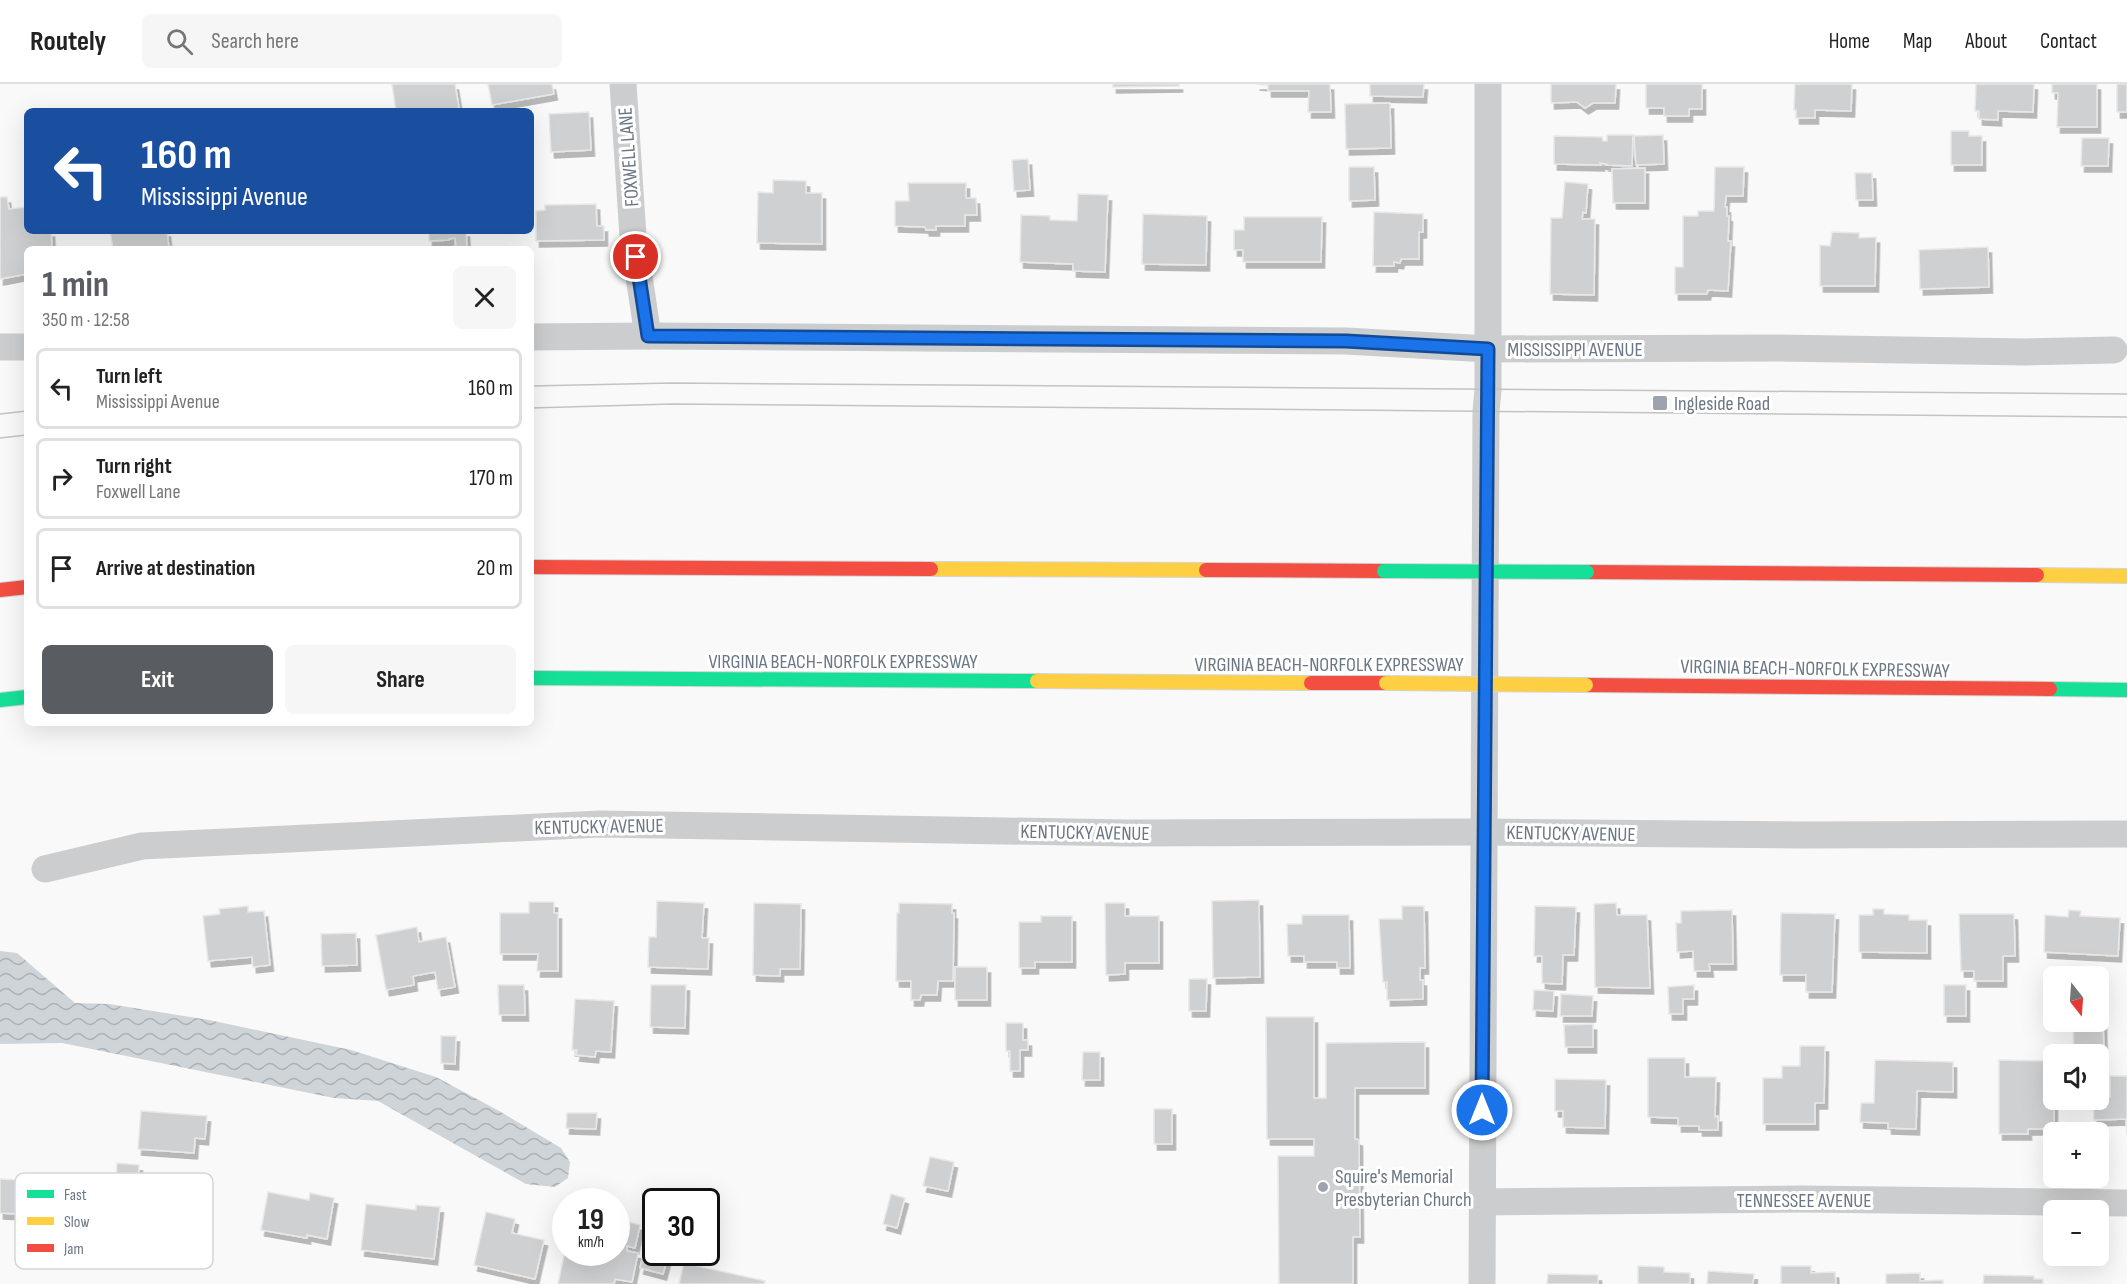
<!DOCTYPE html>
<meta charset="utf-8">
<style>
:root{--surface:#fff;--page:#f6f6f6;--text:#222;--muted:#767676;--line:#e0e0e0;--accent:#595c61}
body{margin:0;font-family:"Sofia Sans Condensed",sans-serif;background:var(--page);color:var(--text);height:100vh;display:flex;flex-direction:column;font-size:22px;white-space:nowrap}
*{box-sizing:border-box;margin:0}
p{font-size:20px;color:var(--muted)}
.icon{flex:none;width:33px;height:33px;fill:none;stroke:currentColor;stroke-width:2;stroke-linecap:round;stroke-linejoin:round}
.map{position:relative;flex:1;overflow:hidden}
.details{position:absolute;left:24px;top:162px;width:510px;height:480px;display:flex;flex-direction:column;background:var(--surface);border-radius:9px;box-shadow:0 6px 24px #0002}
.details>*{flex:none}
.top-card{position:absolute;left:24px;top:24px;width:510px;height:126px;border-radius:9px;box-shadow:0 6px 24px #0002;background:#1a4fa0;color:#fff;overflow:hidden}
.needle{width:39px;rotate:163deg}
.tools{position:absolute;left:2043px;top:882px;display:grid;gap:12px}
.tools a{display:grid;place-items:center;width:66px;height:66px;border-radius:9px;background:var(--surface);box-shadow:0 6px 24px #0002;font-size:30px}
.speed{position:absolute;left:552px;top:1104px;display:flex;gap:12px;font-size:30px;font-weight:700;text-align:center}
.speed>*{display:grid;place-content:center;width:78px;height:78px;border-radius:50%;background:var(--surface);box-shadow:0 6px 24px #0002;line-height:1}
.speed small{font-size:15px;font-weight:400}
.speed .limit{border:3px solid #111;border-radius:9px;background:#fff;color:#111}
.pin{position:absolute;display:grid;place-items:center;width:51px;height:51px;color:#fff;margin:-26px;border:3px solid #fff;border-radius:50%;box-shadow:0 2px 6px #0007}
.me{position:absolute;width:66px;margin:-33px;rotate:0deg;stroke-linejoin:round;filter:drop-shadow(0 0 4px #0008)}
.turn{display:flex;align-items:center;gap:21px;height:126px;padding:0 18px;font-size:27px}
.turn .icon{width:78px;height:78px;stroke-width:2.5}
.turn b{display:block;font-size:42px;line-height:51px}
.round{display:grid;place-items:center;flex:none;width:63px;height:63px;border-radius:9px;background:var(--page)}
.summary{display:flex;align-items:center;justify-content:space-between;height:102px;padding:0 18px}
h1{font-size:36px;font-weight:700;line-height:45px;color:var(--accent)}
.button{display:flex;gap:12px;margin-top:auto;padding:12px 18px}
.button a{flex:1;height:69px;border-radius:9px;background:var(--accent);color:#fff;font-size:24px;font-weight:700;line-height:69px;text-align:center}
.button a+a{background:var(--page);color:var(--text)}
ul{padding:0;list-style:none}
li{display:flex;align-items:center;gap:18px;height:81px;margin:0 12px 9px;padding:0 6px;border:3px solid var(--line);border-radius:9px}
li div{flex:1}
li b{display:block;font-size:22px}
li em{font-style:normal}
header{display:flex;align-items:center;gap:36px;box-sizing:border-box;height:84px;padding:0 30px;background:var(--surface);border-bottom:2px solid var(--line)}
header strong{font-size:28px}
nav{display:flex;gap:33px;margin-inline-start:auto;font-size:21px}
.search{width:420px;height:54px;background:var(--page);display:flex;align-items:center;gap:15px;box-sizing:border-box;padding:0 21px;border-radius:9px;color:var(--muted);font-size:22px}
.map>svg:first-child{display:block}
</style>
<header>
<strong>Routely</strong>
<div class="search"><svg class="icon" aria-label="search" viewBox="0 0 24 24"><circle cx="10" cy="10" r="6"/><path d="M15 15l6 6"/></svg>Search here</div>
<nav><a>Home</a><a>Map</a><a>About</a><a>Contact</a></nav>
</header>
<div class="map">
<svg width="2127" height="1200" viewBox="0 0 2127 1200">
<defs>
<pattern id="water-waves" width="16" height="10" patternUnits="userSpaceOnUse" patternTransform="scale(1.5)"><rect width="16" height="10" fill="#ced4d7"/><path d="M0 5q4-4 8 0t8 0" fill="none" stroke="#abb1b4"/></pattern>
<filter id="shadow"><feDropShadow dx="3.5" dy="6" stdDeviation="0" flood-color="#0004"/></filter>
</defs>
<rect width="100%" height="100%" fill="#f9f9f9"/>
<path fill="url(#water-waves)" d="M 0,867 L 17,869 L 75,919 L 109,920 L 209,936 L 351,966 L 436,993 L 501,1028 L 561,1064 L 570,1078 L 568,1094 L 555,1103 L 526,1100 L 378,1017 L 334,1014 L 62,959 L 0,960 Z"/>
<g fill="#cfd0d2" stroke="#e8e8e8" stroke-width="1.5" filter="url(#shadow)">
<path d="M 392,0 L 455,0 L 459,24 L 443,27 L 396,27 Z"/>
<path d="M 488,0 L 552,0 L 554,10 L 492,21 Z"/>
<path d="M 1113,0 L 1179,0 L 1179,2 L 1113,3 Z"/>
<path d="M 1256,0 L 1330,0 L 1331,28 L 1308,28 L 1309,7 L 1268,7 L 1268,1 Z"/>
<path d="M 1370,0 L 1424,0 L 1423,13 L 1370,12 Z"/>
<path d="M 1551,0 L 1616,0 L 1615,19 L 1593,19 L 1585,24 L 1577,18 L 1551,19 Z"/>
<path d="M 1646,0 L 1702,0 L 1702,25 L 1689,25 L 1689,32 L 1664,32 L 1664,24 L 1646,24 Z"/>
<path d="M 1795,0 L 1852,0 L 1851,27 L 1815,26 L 1815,34 L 1796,34 L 1796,26 L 1794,26 Z"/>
<path d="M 1976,0 L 2034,0 L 2033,28 L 1998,27 L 1998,36 L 1979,35 L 1979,27 L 1975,27 Z"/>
<path d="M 2052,0 L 2097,0 L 2097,43 L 2057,43 L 2058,9 L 2052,9 Z"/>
<rect x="2117" y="0" width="10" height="28"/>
<path d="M 1390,19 L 1391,64 L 1346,65 L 1345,20 Z"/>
<path d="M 589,28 L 591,66 L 551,68 L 549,30 Z"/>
<path d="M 1951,47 L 1969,47 L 1969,52 L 1982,52 L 1982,81 L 1951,81 Z"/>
<path d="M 1607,51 L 1633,51 L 1632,82 L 1606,81 L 1607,80 L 1600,79 L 1601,81 L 1554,80 L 1554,52 L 1602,53 L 1603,57 L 1607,57 Z"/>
<path d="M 1663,51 L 1664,80 L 1636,81 L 1634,52 Z"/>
<path d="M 2082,54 L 2109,54 L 2108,82 L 2081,82 Z"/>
<path d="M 1028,75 L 1030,106 L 1014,107 L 1012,76 Z"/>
<path d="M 1349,83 L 1374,83 L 1375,116 L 1349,117 Z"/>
<path d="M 1715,83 L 1744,83 L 1743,112 L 1726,112 L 1725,123 L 1727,123 L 1727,132 L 1729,132 L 1728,157 L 1731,157 L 1728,207 L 1708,206 L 1707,210 L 1675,210 L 1675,183 L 1683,183 L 1683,132 L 1698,132 L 1698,127 L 1714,127 Z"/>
<path d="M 1645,84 L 1645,119 L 1613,119 L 1612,85 Z"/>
<path d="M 1855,89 L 1872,89 L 1873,116 L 1856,116 Z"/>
<path d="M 773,96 L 806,97 L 806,109 L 822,109 L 822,160 L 757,159 L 758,108 L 773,109 Z"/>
<path d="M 1565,98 L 1588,100 L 1586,129 L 1583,128 L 1582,135 L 1595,135 L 1594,211 L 1550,210 L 1551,134 L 1562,134 Z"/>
<path d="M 908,99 L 966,99 L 966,114 L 976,114 L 977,131 L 965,131 L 965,142 L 936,142 L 936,146 L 926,146 L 925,143 L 895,142 L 895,117 L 909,117 Z"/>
<path d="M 1078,110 L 1108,111 L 1105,188 L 1073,187 L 1073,180 L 1020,178 L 1021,131 L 1050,132 L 1050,136 L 1077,137 Z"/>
<path d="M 0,113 L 7,113 L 9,125 L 27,123 L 27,147 L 51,147 L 52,165 L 27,165 L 27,190 L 0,195 Z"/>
<path d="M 596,120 L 597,142 L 604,142 L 604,156 L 536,157 L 536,127 L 545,126 L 545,121 Z"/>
<path d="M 1374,128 L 1423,130 L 1423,148 L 1419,148 L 1419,175 L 1401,175 L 1400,179 L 1394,178 L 1394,182 L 1373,182 Z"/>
<path d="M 1143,130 L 1207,132 L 1206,181 L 1142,180 Z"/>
<path d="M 1244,133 L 1322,133 L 1321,178 L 1243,178 L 1243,166 L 1234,166 L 1234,146 L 1244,146 Z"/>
<path d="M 110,147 L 167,147 L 169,165 L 113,165 Z"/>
<path d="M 429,147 L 466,147 L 467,163 L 456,163 L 455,154 L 449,155 L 449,156 L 429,157 Z"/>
<path d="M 1832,148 L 1859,149 L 1859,154 L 1876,153 L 1875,202 L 1820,202 L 1820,161 L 1830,162 Z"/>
<path d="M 1988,163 L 1989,203 L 1920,205 L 1919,166 Z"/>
<path d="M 1259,816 L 1260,893 L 1213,894 L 1212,817 Z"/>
<path d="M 657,817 L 704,819 L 702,854 L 709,854 L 708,885 L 648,883 L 649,853 L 656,853 Z"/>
<path d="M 529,818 L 554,818 L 554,829 L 558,829 L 558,887 L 537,887 L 538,870 L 500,870 L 500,829 L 529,829 Z"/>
<path d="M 754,819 L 801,820 L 800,885 L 780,885 L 780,892 L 753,891 Z"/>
<path d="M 899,819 L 952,820 L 952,829 L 954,829 L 953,897 L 938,897 L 937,911 L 921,911 L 920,916 L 911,916 L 911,897 L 896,897 L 897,829 L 899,829 Z"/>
<path d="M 1105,819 L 1125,819 L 1125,832 L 1159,832 L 1159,879 L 1125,879 L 1125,890 L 1106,891 Z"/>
<path d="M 1616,819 L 1617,831 L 1647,831 L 1650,904 L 1595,903 L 1594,820 Z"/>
<path d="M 248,822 L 248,828 L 264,827 L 270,881 L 253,883 L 252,873 L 208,877 L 203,832 L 220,830 L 219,825 Z"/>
<path d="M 1402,822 L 1424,822 L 1425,884 L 1420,884 L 1420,896 L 1423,896 L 1423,915 L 1387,916 L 1387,898 L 1383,898 L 1379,835 L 1402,835 Z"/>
<path d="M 1535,822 L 1576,823 L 1574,871 L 1563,871 L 1562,900 L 1542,899 L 1542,872 L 1534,872 Z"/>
<path d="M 1873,825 L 1884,825 L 1884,830 L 1909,831 L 1909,836 L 1927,836 L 1927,869 L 1859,868 L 1859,831 L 1873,831 Z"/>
<path d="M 1732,826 L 1733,880 L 1709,880 L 1710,887 L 1694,887 L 1693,867 L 1677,868 L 1676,839 L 1681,839 L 1681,827 Z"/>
<path d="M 2069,826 L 2081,827 L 2080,832 L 2120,834 L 2118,872 L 2044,868 L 2045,831 L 2068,833 Z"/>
<path d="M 1781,829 L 1835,830 L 1832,908 L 1806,908 L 1806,891 L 1780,891 Z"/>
<path d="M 1959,830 L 2014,830 L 2015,872 L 2003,872 L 2003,897 L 1974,897 L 1974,887 L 1961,887 Z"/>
<path d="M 1302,831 L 1349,831 L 1350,884 L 1337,884 L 1337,878 L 1304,878 L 1304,872 L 1288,872 L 1287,840 L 1302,840 Z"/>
<path d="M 1041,832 L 1072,832 L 1072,878 L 1035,878 L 1035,884 L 1019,884 L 1019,838 L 1041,838 Z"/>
<path d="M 417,843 L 419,858 L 446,853 L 455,903 L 438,906 L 435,888 L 413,892 L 414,901 L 386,906 L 376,851 Z"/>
<path d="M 356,849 L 357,881 L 322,882 L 321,850 Z"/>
<rect x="955" y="883" width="32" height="33"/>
<path d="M 1189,895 L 1207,895 L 1206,927 L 1189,927 Z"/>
<path d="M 498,901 L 524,901 L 525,931 L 499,931 Z"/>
<path d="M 651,901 L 686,901 L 685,944 L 650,943 Z"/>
<path d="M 1694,901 L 1694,915 L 1683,915 L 1683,930 L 1669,930 L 1668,903 Z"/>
<rect x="1944" y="901" width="22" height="31"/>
<path d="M 1534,906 L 1554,907 L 1553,927 L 1533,926 Z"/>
<path d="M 1561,910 L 1593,912 L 1592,932 L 1560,932 Z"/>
<path d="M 575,915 L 614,917 L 611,968 L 596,967 L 595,973 L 576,971 L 577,966 L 572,966 Z"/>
<path d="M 1266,933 L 1314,933 L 1314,1014 L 1326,1014 L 1326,959 L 1425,958 L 1425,1004 L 1355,1004 L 1355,1055 L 1359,1056 L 1360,1153 L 1353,1153 L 1353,1200 L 1279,1200 L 1278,1072 L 1314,1072 L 1314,1055 L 1267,1055 Z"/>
<path d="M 1006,939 L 1023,939 L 1023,956 L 1028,956 L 1028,966 L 1020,966 L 1020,987 L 1010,987 L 1010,967 L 1006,967 Z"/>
<path d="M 2103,939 L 2104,969 L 2074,970 L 2073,940 Z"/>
<path d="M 1593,940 L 1593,963 L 1565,963 L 1564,941 Z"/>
<path d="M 441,952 L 456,952 L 455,980 L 441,979 Z"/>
<path d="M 1800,962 L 1825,962 L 1824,1019 L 1815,1019 L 1815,1040 L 1763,1040 L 1763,994 L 1782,994 L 1782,982 L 1800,982 Z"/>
<path d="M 1083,968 L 1100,968 L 1100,996 L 1082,996 Z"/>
<path d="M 1648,974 L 1685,974 L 1685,993 L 1716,993 L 1715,1033 L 1718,1032 L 1718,1046 L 1699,1046 L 1699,1042 L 1678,1042 L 1678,1034 L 1648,1033 Z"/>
<path d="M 1875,976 L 1953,978 L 1953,1008 L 1917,1007 L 1916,1045 L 1888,1044 L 1888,1039 L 1860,1038 L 1861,1019 L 1874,1019 Z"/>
<path d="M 1999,976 L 2045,977 L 2045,1015 L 2054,1016 L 2054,1045 L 2028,1045 L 2028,1050 L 1999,1050 Z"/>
<path d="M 2110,992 L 2127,992 L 2127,1050 L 2126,1035 L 2094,1036 L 2093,1016 L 2098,1016 L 2098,1013 L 2110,1013 Z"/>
<path d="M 1555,995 L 1606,996 L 1605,1044 L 1563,1043 L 1563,1027 L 1555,1027 Z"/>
<rect x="1154" y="1025" width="18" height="35"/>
<path d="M 141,1027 L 207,1032 L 205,1055 L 195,1054 L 194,1069 L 138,1065 Z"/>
<path d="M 567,1029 L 597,1029 L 596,1045 L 566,1044 Z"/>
<path d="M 930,1073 L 954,1078 L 948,1107 L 923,1102 Z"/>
<path d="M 117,1079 L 139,1081 L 136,1131 L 70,1126 L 72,1092 L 116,1095 Z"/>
<path d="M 0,1095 L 53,1098 L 52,1121 L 38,1120 L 38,1131 L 0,1129 Z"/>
<path d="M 268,1108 L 309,1116 L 310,1109 L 334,1114 L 327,1155 L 307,1151 L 307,1154 L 261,1146 Z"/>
<path d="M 891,1110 L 905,1114 L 897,1144 L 883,1140 Z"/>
<path d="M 366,1120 L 416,1126 L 416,1121 L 440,1123 L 434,1175 L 361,1166 Z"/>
<path d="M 486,1128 L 515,1135 L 512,1149 L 544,1156 L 535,1195 L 474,1181 Z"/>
<path d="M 625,1137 L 640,1141 L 635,1164 L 627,1162 L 627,1167 L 638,1169 L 632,1198 L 615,1195 L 614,1200 L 558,1200 L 566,1162 L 566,1168 L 616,1168 L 616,1157 L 621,1158 Z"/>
<path d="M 648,1152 L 656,1154 L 656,1168 L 669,1168 L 663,1190 L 640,1184 Z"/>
<path d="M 684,1179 L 765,1197 L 764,1200 L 679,1200 Z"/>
<path d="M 1638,1182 L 1664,1183 L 1664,1188 L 1690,1189 L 1690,1200 L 1638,1200 Z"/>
<path d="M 1781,1182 L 1811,1182 L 1811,1189 L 1835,1188 L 1836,1200 L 1781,1200 Z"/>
<path d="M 1708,1187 L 1754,1190 L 1753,1200 L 1707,1200 Z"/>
<path d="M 1920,1189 L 1920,1197 L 1943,1196 L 1943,1200 L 1886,1200 L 1886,1190 Z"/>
<path d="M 1548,1190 L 1598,1191 L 1598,1200 L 1547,1200 Z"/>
<path d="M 1984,1191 L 2034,1192 L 2034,1195 L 2043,1195 L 2043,1200 L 1983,1200 Z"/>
</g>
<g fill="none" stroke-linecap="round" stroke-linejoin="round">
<g stroke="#d5d5d6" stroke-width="16">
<g id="fast">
<path d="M 531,594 L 1037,597"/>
<path d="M 2050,605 L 2127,606"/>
<path d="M 0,616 L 27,613"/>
</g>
</g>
<g stroke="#d5d5d6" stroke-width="16">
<g id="slow">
<path d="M 931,485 L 1206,486"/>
<path d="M 2037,491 L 2127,492"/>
<path d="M 1037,597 L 1311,599"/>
</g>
</g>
<g stroke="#d5d5d6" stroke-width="16">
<g id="jam">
<path d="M 531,483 L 931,485"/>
<path d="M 1206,486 L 1384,487"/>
<path d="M 1587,488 L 2037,491"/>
<path d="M 0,506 L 27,503"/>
<path d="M 1311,599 L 1386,599"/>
<path d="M 1586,601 L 2050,605"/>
</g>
</g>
<g stroke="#cccdce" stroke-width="27">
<path d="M 623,0 L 633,153 L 648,252"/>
<path d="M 531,253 L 648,252 L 1346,257 L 1488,265 L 1778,264 L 2026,268 L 2114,266"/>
<path d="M 0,263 L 27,263"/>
<path d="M 45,785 L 142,762 L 600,740 L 1127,749 L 1483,748 L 1801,751 L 2127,750"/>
<path d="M 1482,1118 L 1802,1115 L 2127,1119"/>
<path d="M 1482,1200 L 1486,327 L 1488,306 L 1488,0"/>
</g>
<use href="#fast" stroke="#16e098" stroke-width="14"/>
<use href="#slow" stroke="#ffcf43" stroke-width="14"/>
<use href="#jam" stroke="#f24e42" stroke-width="14"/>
<g stroke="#c3c3c5" stroke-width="1.5">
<path d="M 531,302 L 672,299 L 2127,310"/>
<path d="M 531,324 L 672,320 L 2127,333"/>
<path d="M 0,330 L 27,327"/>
<path d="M 0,354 L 27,351"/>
</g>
<g stroke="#d5d5d6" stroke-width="16" stroke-linecap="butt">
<path id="fast-bridge" d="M 1384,487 L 1587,488"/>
</g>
<g stroke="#d5d5d6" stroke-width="16" stroke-linecap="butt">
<path id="slow-bridge" d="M 1386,599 L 1586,601"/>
</g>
<use href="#fast-bridge" stroke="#16e098" stroke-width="14"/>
<use href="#slow-bridge" stroke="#ffcf43" stroke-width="14"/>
</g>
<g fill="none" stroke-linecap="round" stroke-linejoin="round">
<g stroke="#114b97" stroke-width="15">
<path id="route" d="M 636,173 L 648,252 L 1346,257 L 1488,265 L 1482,1026"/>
</g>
<use href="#route" stroke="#1a73e8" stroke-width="10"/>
</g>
<g fill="#9da4ae" stroke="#fff" stroke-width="2">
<rect x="1652" y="311" width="16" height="16" rx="3"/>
<circle cx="1323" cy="1103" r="6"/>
</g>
<g text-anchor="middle" stroke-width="6" stroke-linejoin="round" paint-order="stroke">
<g font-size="20" fill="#6c7786" stroke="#fff">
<text transform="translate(628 73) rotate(-94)" y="7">FOXWELL LANE</text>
<text x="1575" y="272">MISSISSIPPI AVENUE</text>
<text x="843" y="584">VIRGINIA BEACH-NORFOLK EXPRESSWAY</text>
<text x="1329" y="587">VIRGINIA BEACH-NORFOLK EXPRESSWAY</text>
<text transform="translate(1815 584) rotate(1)" y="7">VIRGINIA BEACH-NORFOLK EXPRESSWAY</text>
<text transform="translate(599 742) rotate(-1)" y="7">KENTUCKY AVENUE</text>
<text transform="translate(1085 748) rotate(1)" y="7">KENTUCKY AVENUE</text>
<text transform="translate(1571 749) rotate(1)" y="7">KENTUCKY AVENUE</text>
<text x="1804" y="1123">TENNESSEE AVENUE</text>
</g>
<g font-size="20" fill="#6c7786" stroke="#fff" text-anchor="start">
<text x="1674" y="326">Ingleside Road</text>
<text x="1335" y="1099">Squire's Memorial<tspan x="1335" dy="23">Presbyterian Church</tspan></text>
</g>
</g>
<rect x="15" y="1089" width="198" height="96" rx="9" fill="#fff" stroke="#d3d6db" stroke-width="1.5"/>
<rect x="27" y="1106" width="27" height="8" fill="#16e098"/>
<rect x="27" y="1133" width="27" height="8" fill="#ffcf43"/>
<rect x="27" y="1160" width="27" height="8" fill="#f24e42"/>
<g font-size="16" fill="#6c7786">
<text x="64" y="1116">Fast</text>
<text x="64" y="1143">Slow</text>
<text x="64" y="1170">Jam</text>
</g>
</svg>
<div class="tools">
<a><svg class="needle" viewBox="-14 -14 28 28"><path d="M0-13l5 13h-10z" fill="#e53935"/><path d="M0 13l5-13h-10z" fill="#767676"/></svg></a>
<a><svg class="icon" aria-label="sound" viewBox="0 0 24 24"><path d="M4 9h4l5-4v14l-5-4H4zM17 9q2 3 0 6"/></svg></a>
<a>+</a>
<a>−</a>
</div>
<div class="speed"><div>19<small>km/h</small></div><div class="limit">30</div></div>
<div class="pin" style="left:636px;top:173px;background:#d93025"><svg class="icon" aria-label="arrive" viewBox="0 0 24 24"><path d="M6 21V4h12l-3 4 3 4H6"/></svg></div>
<svg class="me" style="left:1482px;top:1026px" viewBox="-20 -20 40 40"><circle r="17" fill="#1a73e8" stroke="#fff" stroke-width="3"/><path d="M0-11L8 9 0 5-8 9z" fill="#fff"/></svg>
<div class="top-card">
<div class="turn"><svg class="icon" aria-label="left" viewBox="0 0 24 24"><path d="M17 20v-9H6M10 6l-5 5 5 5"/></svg><div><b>160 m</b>Mississippi Avenue</div></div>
</div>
<section class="details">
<div class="summary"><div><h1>1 min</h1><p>350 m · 12:58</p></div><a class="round"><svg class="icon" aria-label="close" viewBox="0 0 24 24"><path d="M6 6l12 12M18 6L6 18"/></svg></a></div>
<ul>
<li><svg class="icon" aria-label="left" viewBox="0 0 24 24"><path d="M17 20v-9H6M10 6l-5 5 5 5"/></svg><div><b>Turn left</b><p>Mississippi Avenue</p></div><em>160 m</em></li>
<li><svg class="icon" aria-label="right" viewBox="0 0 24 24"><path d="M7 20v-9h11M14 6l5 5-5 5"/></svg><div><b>Turn right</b><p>Foxwell Lane</p></div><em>170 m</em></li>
<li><svg class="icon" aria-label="arrive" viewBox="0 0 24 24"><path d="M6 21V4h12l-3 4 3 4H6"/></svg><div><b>Arrive at destination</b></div><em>20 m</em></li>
</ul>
<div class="button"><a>Exit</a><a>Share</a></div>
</section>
</div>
